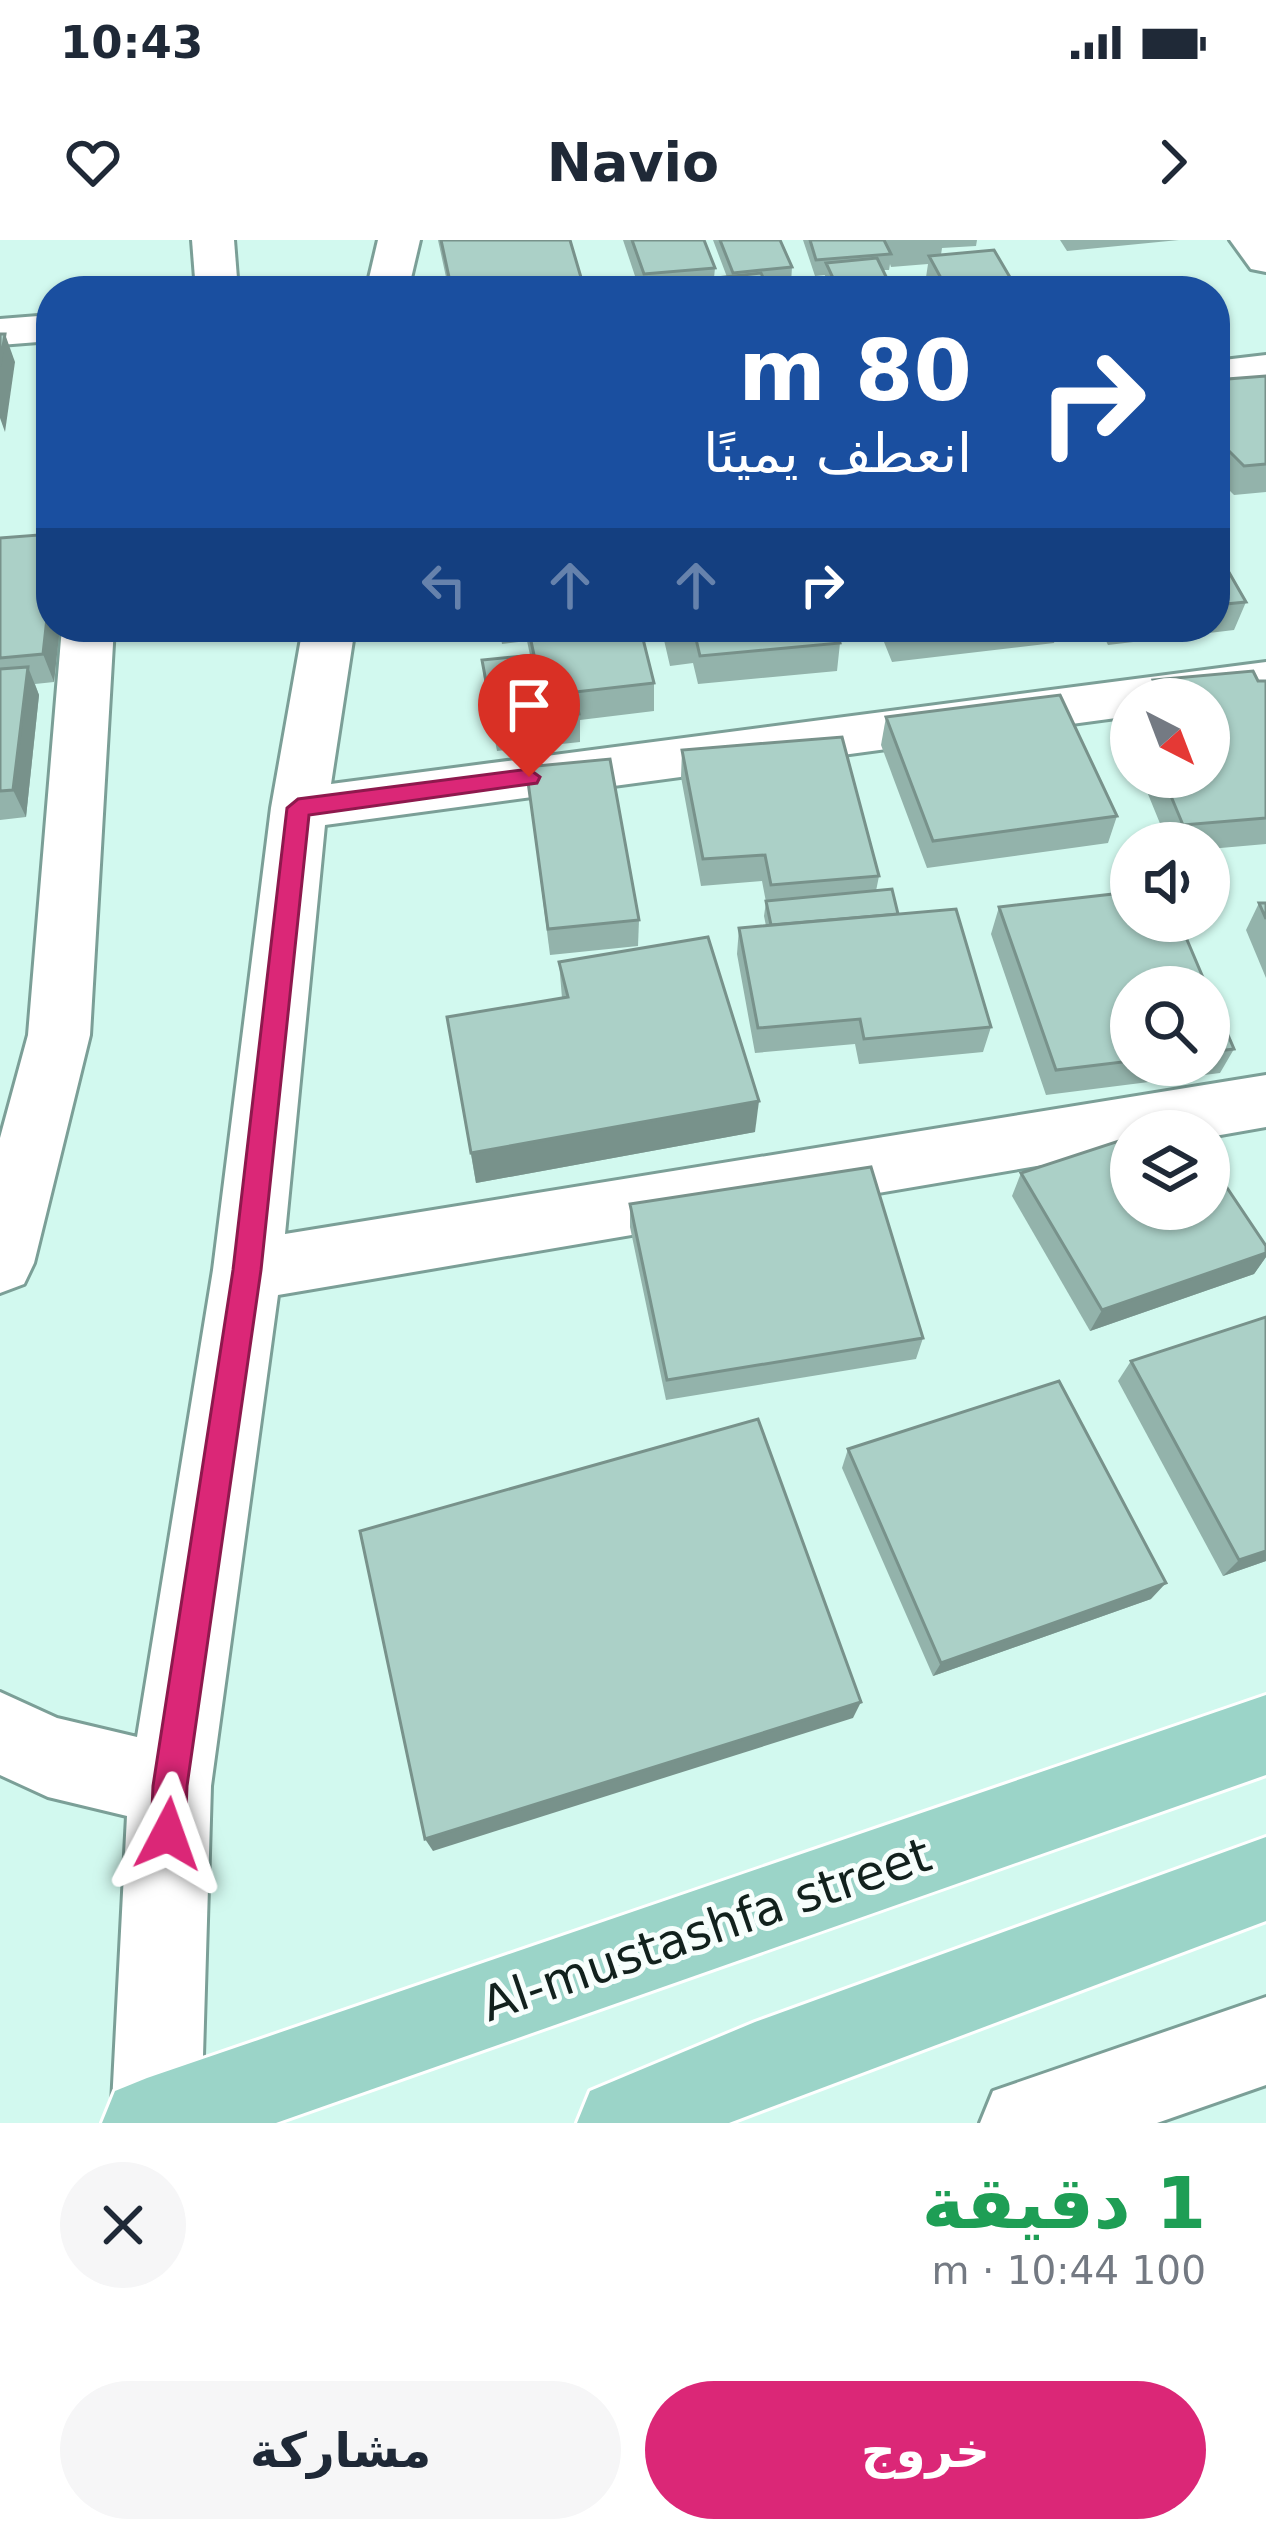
<!DOCTYPE html>
<html lang="ar">
<meta charset="utf-8">
<style>
:root{--surface:#fff;--page:#f6f6f7;--text:#1f2937;--muted:#747a83;--accent:#db2777}
body{margin:0;font-family:"DejaVu Sans",Vazirmatn,sans-serif;background:var(--page);color:var(--text);direction:rtl;height:100vh;display:flex;flex-direction:column;font-size:45px;white-space:nowrap}
*{box-sizing:border-box;margin:0}
p{font-size:39px;color:var(--muted)}
.icon{flex:none;width:66px;height:66px;fill:none;stroke:currentColor;stroke-width:2;stroke-linecap:round;stroke-linejoin:round}
.map{position:relative;height:1883px;overflow:hidden;direction:ltr}
.panel{display:flex;flex-direction:column;background:var(--surface);flex:1}
.panel>*{flex:none}
.top-card{position:absolute;left:36px;top:36px;width:1194px;height:366px;border-radius:48px;box-shadow:0 3px 9px #0004;direction:rtl;background:#1a4fa0;color:#fff;overflow:hidden}
.needle{width:78px;rotate:138deg}
.tools{position:absolute;left:1110px;top:438px;display:grid;gap:24px}
.tools a{display:grid;place-items:center;width:120px;height:120px;border-radius:50%;background:var(--surface);box-shadow:0 3px 9px #0004;font-size:60px}
.pin{position:absolute;display:grid;place-items:center;width:102px;height:102px;color:#fff;margin:-123px -51px;border-radius:50% 50% 50% 0;rotate:-45deg;box-shadow:0 0 12px #0007}
.pin .icon{rotate:45deg}
.me{position:absolute;width:132px;margin:-66px;rotate:4deg;stroke-linejoin:round;filter:drop-shadow(0 0 9px #0008)}
.turn{display:flex;align-items:center;gap:42px;height:252px;padding:0 60px;font-size:54px}
.turn .icon{width:156px;height:156px;stroke-width:2.5}
.turn b{display:block;font-size:84px;line-height:102px}
.lanes{display:flex;align-items:center;height:114px;padding:0 60px;background:#0003;justify-content:center;gap:60px;direction:ltr}
.lanes .off{opacity:.35}
.round{display:grid;place-items:center;flex:none;width:126px;height:126px;border-radius:63px;background:var(--page)}
.head{display:flex;align-items:center;justify-content:space-between;height:204px;padding:0 60px}
h1{font-size:72px;font-weight:800;line-height:90px;color:#1e9e55}
.cta{display:flex;gap:24px;margin-top:auto;padding:24px 60px}
.cta a{flex:1;height:138px;border-radius:72px;background:var(--accent);color:#fff;font-size:48px;font-weight:800;line-height:138px;text-align:center}
.cta a+a{background:var(--page);color:var(--text)}
.status{display:flex;justify-content:space-between;align-items:center;height:84px;padding:0 60px;background:var(--surface);direction:ltr}
.status svg{height:33px;fill:currentColor}
header{display:flex;justify-content:space-between;align-items:center;height:156px;padding:0 60px;background:var(--surface);font-size:54px;font-weight:800}
.map>svg:first-child{display:block}
</style>
<div class="status"><b>10:43</b><svg viewBox="0 0 49 12"><path d="M0 12V9h3v3zM5 12V6h3v6zM10 12V3h3v9zM15 12V0h3v12zM26 1h20v11H26zM47 4h2v5h-2z"/></svg></div>
<header><svg class="icon" aria-label="forward" viewBox="0 0 24 24"><path d="M9 5l7 7-7 7"/></svg>Navio<svg class="icon" aria-label="heart" viewBox="0 0 24 24"><path d="M12 20l-8-8c-3-5 5-10 8-4 3-6 11-1 8 4z"/></svg></header>
<div class="map">
<svg width="1266" height="1883" viewBox="0 0 1266 1883">
<rect width="100%" height="100%" fill="#d2f9ef"/>
<g fill="none" stroke-linecap="round" stroke-linejoin="round">
<g stroke="#7b9f97" stroke-width="6">
<g id="street">
<path d="M 192,0 L 234,0 L 238,51 L 196,51 Z"/>
<path d="M 378,0 L 420,0 L 408,51 L 366,51 Z"/>
<path d="M 1230,0 L 1266,0 L 1266,32 L 1251,29 Z"/>
<path d="M 51,75 L 51,101 L 0,105 L 0,79 Z"/>
<path d="M 1266,115 L 1266,141 L 1215,147 L 1215,121 Z"/>
<path d="M 62,387 L 114,387 L 90,795 L 34,1023 L 24,1044 L 0,1053 L 0,898 L 28,795 Z"/>
<path d="M 303,387 L 355,387 L 331,544 L 1266,422 L 1266,458 L 1209,466 L 1209,459 L 1131,459 L 1131,476 L 325,585 L 285,994 L 1266,835 L 1266,887 L 1209,897 L 1209,891 L 1131,891 L 1131,910 L 278,1055 L 211,1546 L 201,1883 L 111,1883 L 127,1576 L 48,1557 L 0,1535 L 0,1452 L 57,1478 L 137,1497 L 213,1030 L 271,568 Z"/>
<path d="M 1266,1757 L 1266,1845 L 1157,1883 L 980,1883 L 993,1851 Z"/>
</g>
</g>
<g stroke="#fff" stroke-width="6">
<g id="primary">
<path d="M 1266,1455 L 1266,1535 L 276,1883 L 102,1883 L 115,1851 L 147,1838 Z"/>
<path d="M 1266,1597 L 1266,1681 L 729,1883 L 577,1883 L 590,1851 L 755,1782 Z"/>
</g>
</g>
<use href="#street" fill="#fff" fill-rule="evenodd"/>
<use href="#primary" fill="#9bd4c8" fill-rule="evenodd"/>
</g>
<g fill="#93b3ab">
<path d="M 438,0 L 570,0 L 585,51 L 449,51 Z"/>
<path d="M 623,0 L 704,0 L 715,28 L 714,38 L 727,37 L 713,0 L 780,0 L 792,27 L 791,43 L 766,46 L 769,51 L 640,51 Z"/>
<path d="M 803,0 L 977,0 L 976,6 L 942,8 L 941,15 L 1018,51 L 928,51 L 925,44 L 928,24 L 891,27 L 890,24 L 889,30 L 883,30 L 893,51 L 823,51 L 825,35 L 815,36 Z"/>
<path d="M 1060,0 L 1179,0 L 1067,11 Z"/>
<path d="M 1266,136 L 1266,252 L 1234,255 L 1215,236 L 1215,140 Z"/>
<path d="M 0,298 L 51,387 L 60,387 L 54,442 L 35,444 L 39,455 L 26,577 L 0,580 Z"/>
<path d="M 1215,308 L 1246,362 L 1234,390 L 1108,405 L 1099,387 L 1215,387 Z"/>
<path d="M 499,387 L 640,387 L 654,443 L 654,471 L 580,480 L 580,502 L 497,511 L 485,449 L 482,420 L 530,415 L 527,401 L 502,404 Z"/>
<path d="M 661,387 L 836,387 L 840,403 L 837,431 L 698,444 L 693,423 L 670,426 Z"/>
<path d="M 878,387 L 1058,387 L 1054,403 L 892,422 Z"/>
<path d="M 1153,440 L 1266,441 L 1266,604 L 1209,609 L 1209,603 L 1168,603 L 1141,537 L 1209,537 L 1131,459 L 1131,512 L 1120,485 L 1130,457 L 1148,456 Z"/>
<path d="M 886,477 L 1117,576 L 1108,603 L 927,628 L 881,505 Z"/>
<path d="M 682,510 L 879,636 L 876,651 L 898,674 L 991,787 L 983,812 L 859,824 L 855,804 L 755,813 L 737,714 L 739,688 L 766,686 L 764,676 L 766,662 L 762,641 L 701,646 L 681,537 Z"/>
<path d="M 526,527 L 639,680 L 638,706 L 550,715 Z"/>
<path d="M 1259,663 L 1266,663 L 1266,738 L 1246,690 Z"/>
<path d="M 999,667 L 1131,747 L 1131,825 L 1209,825 L 1209,751 L 1234,809 L 1220,833 L 1046,855 L 991,694 Z"/>
<path d="M 559,722 L 755,892 L 476,943 L 447,777 L 562,758 Z"/>
<path d="M 1021,933 L 1266,1006 L 1266,1017 L 1254,1034 L 1090,1091 L 1012,956 Z"/>
<path d="M 630,964 L 923,1098 L 916,1119 L 666,1160 L 630,987 Z"/>
<path d="M 1266,1077 L 1266,1321 L 1223,1336 L 1118,1141 L 1131,1121 Z"/>
<path d="M 848,1209 L 1151,1359 L 933,1436 L 842,1228 Z"/>
</g>
<g fill="#78928b">
<path d="M 5,94 L 15,122 L 5,192 L 0,178 L 0,126 Z"/>
<path d="M 51,342 L 51,387 L 60,387 L 54,442 L 43,414 Z"/>
<path d="M 28,427 L 39,455 L 26,577 L 13,550 Z"/>
<path d="M 759,861 L 755,892 L 476,943 L 471,913 Z"/>
<path d="M 1266,1013 L 1266,1017 L 1254,1034 L 1090,1091 L 1102,1070 Z"/>
<path d="M 1266,1311 L 1266,1321 L 1223,1336 L 1239,1320 Z"/>
<path d="M 1166,1343 L 1151,1359 L 933,1436 L 941,1423 Z"/>
<path d="M 861,1462 L 853,1478 L 433,1611 L 425,1599 Z"/>
</g>
<g fill="#abd0c7" stroke="#78928b" stroke-width="3">
<path d="M 441,0 L 570,0 L 585,51 L 452,51 Z"/>
<path d="M 632,0 L 704,0 L 715,28 L 644,34 Z"/>
<path d="M 720,0 L 780,0 L 792,27 L 733,33 Z"/>
<path d="M 810,0 L 884,0 L 891,14 L 816,20 Z"/>
<path d="M 994,10 L 1018,51 L 948,51 L 929,16 Z"/>
<path d="M 877,18 L 893,51 L 839,51 L 826,23 Z"/>
<path d="M 761,33 L 769,51 L 653,51 L 651,45 Z"/>
<path d="M 0,94 L 5,94 L 0,126 Z"/>
<path d="M 1266,136 L 1266,224 L 1244,226 L 1215,197 L 1215,140 Z"/>
<path d="M 51,294 L 51,342 L 43,414 L 0,418 L 0,298 Z"/>
<path d="M 1215,308 L 1246,362 L 1215,365 Z"/>
<path d="M 528,387 L 640,387 L 654,443 L 575,452 L 579,474 L 494,484 L 482,420 L 534,415 Z"/>
<path d="M 668,387 L 836,387 L 840,403 L 700,416 L 695,395 L 670,398 Z"/>
<path d="M 894,387 L 953,387 L 896,394 Z"/>
<path d="M 28,427 L 13,550 L 0,551 L 0,429 Z"/>
<path d="M 1253,431 L 1258,441 L 1266,441 L 1266,578 L 1183,585 L 1163,537 L 1209,537 L 1209,459 L 1131,460 L 1130,457 L 1159,455 L 1153,440 Z"/>
<path d="M 1060,455 L 1117,576 L 933,601 L 886,477 Z"/>
<path d="M 842,497 L 879,636 L 771,645 L 765,615 L 703,619 L 682,510 Z"/>
<path d="M 610,519 L 639,680 L 548,689 L 526,527 Z"/>
<path d="M 892,649 L 898,674 L 771,685 L 766,661 Z"/>
<path d="M 1131,652 L 1131,681 L 1179,681 L 1207,747 L 1131,747 L 1131,821 L 1056,830 L 999,667 Z"/>
<path d="M 1259,663 L 1266,663 L 1266,679 Z"/>
<path d="M 956,669 L 991,787 L 864,799 L 860,779 L 758,788 L 739,688 Z"/>
<path d="M 708,697 L 759,861 L 471,913 L 447,777 L 568,757 L 559,722 Z"/>
<path d="M 1209,751 L 1234,809 L 1209,812 Z"/>
<path d="M 1182,880 L 1189,891 L 1149,891 Z"/>
<path d="M 1131,897 L 1131,969 L 1209,969 L 1209,921 L 1266,1006 L 1266,1013 L 1102,1070 L 1021,933 Z"/>
<path d="M 871,927 L 923,1098 L 667,1140 L 630,964 Z"/>
<path d="M 1266,1077 L 1266,1311 L 1239,1320 L 1131,1121 Z"/>
<path d="M 1059,1141 L 1166,1343 L 941,1423 L 848,1209 Z"/>
<path d="M 758,1179 L 861,1462 L 425,1599 L 360,1291 Z"/>
</g>
<path fill="#db2777" stroke="#8e194d" stroke-width="3" d="M 529,529 L 540,537 L 537,543 L 309,575 L 261,1030 L 187,1546 L 185,1594 L 180,1606 L 168,1611 L 156,1606 L 151,1594 L 153,1546 L 233,1030 L 287,568 L 298,559 Z"/>
<g text-anchor="middle" stroke-width="10" stroke-linejoin="round" paint-order="stroke">
<g font-size="48" fill="#12211d" stroke="#f7fefc">
<text transform="translate(706 1689) rotate(-19)" y="17">Al-mustashfa street</text>
</g>
</g>
</svg>
<div class="tools">
<a><svg class="needle" viewBox="-14 -14 28 28"><path d="M0-13l5 13h-10z" fill="#e53935"/><path d="M0 13l5-13h-10z" fill="#747a83"/></svg></a>
<a><svg class="icon" aria-label="sound" viewBox="0 0 24 24"><path d="M4 9h4l5-4v14l-5-4H4zM17 9q2 3 0 6"/></svg></a>
<a><svg class="icon" aria-label="search" viewBox="0 0 24 24"><circle cx="10" cy="10" r="6"/><path d="M15 15l6 6"/></svg></a>
<a><svg class="icon" aria-label="layers" viewBox="0 0 24 24"><path d="M12 4l9 5-9 5-9-5zM3 14l9 5 9-5"/></svg></a>
</div>
<div class="pin" style="left:529px;top:537px;background:#d93025"><svg class="icon" aria-label="arrive" viewBox="0 0 24 24"><path d="M6 21V4h12l-3 4 3 4H6"/></svg></div>
<svg class="me" style="left:168px;top:1594px" viewBox="-20 -20 40 40"><path d="M0-17L14 15 0 8-14 15z" fill="#db2777" stroke="#fff" stroke-width="4"/></svg>
<div class="top-card">
<div class="turn"><svg class="icon" aria-label="right" viewBox="0 0 24 24"><path d="M7 20v-9h11M14 6l5 5-5 5"/></svg><div><b>80 m</b>انعطف يمينًا</div></div>
<div class="lanes"><svg class="icon off" aria-label="left" viewBox="0 0 24 24"><path d="M17 20v-9H6M10 6l-5 5 5 5"/></svg><svg class="icon off" aria-label="ahead" viewBox="0 0 24 24"><path d="M12 20V5M6 11l6-6 6 6"/></svg><svg class="icon off" aria-label="ahead" viewBox="0 0 24 24"><path d="M12 20V5M6 11l6-6 6 6"/></svg><svg class="icon" aria-label="right" viewBox="0 0 24 24"><path d="M7 20v-9h11M14 6l5 5-5 5"/></svg></div>
</div>
</div>
<section class="panel">
<div class="head"><div><h1>1 دقيقة</h1><p>100 m · 10:44</p></div><a class="round"><svg class="icon" aria-label="close" viewBox="0 0 24 24"><path d="M6 6l12 12M18 6L6 18"/></svg></a></div>
<div class="cta"><a>خروج</a><a>مشاركة</a></div>
</section>
